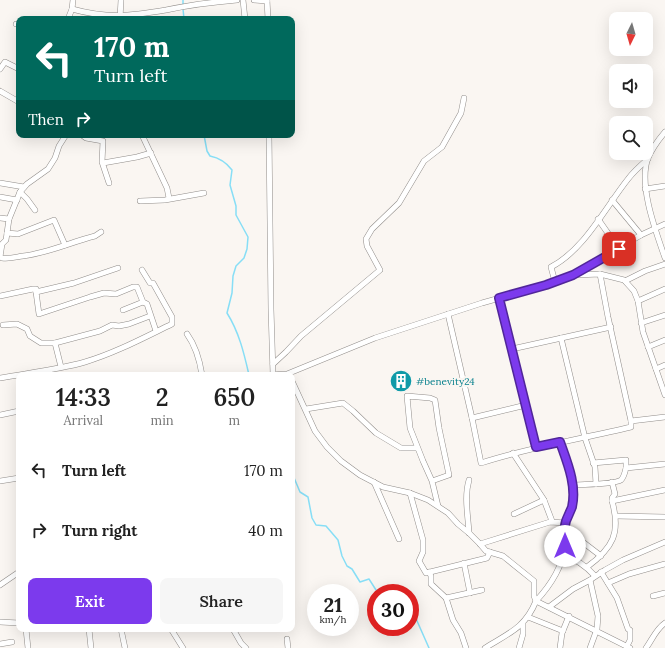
<!DOCTYPE html>
<style>
:root{--surface:#fff;--page:#f6f6f6;--text:#222;--muted:#767676;--accent:#7c3aed}
body{margin:0;font-family:Lora,serif;background:var(--page);color:var(--text);height:100vh;display:flex;flex-direction:column;font-size:15px;white-space:nowrap}
*{box-sizing:border-box;margin:0}
p{font-size:13px;color:var(--muted)}
.icon{flex:none;width:22px;height:22px;fill:none;stroke:currentColor;stroke-width:2;stroke-linecap:round;stroke-linejoin:round}
.map{position:relative;flex:1;overflow:hidden}
.details{position:absolute;left:16px;top:372px;width:279px;height:260px;display:flex;flex-direction:column;background:var(--surface);border-radius:8px;box-shadow:0 4px 16px #0002}
.details>*{flex:none}
.hud{position:absolute;left:16px;top:16px;width:279px;height:122px;border-radius:8px;box-shadow:0 4px 16px #0002;background:#00695c;color:#fff;overflow:hidden}
.needle{width:26px;rotate:185deg}
.fabs{position:absolute;left:609px;top:12px;display:grid;gap:8px}
.fabs a{display:grid;place-items:center;width:44px;height:44px;border-radius:8px;background:var(--surface);box-shadow:0 4px 16px #0002;font-size:20px}
.speed{position:absolute;left:307px;top:584px;display:flex;gap:8px;font-size:20px;font-weight:700;text-align:center}
.speed>*{display:grid;place-content:center;width:52px;height:52px;border-radius:50%;background:var(--surface);box-shadow:0 4px 16px #0002;line-height:1}
.speed small{font-size:10px;font-weight:400}
.speed .limit{border:6px solid #d22;background:#fff;color:#111}
.pin{position:absolute;display:grid;place-items:center;width:34px;height:34px;color:#fff;margin:-17px;border-radius:8px;box-shadow:0 2px 6px #0006}
.me{position:absolute;width:44px;margin:-22px;rotate:0deg;stroke-linejoin:round;filter:drop-shadow(0 0 3px #0008)}
.turn{display:flex;align-items:center;gap:14px;height:84px;padding:0 12px;font-size:18px}
.turn .icon{width:52px;height:52px;stroke-width:2.5}
.turn b{display:block;font-size:28px;line-height:34px}
.then{display:flex;align-items:center;height:38px;padding:0 12px;background:#0003;gap:8px;font-size:15px}
.eta{display:flex;justify-content:space-evenly;align-items:center;height:68px;text-align:center}
.eta b{font-size:24px;font-weight:600;line-height:28px}
.action{display:flex;gap:8px;margin-top:auto;padding:8px 12px}
.action a{flex:1;height:46px;border-radius:8px;background:var(--accent);color:#fff;font-size:16px;font-weight:600;line-height:46px;text-align:center}
.action a+a{background:var(--page);color:var(--text)}
ul{padding:0;list-style:none}
li{display:flex;align-items:center;gap:12px;height:60px;padding:0 12px}
li div{flex:1}
li b{display:block;font-size:15px}
li em{font-style:normal}
.map>svg:first-child{display:block}
</style>
<div class="map">
<svg width="665" height="648" viewBox="0 0 665 648">
<rect width="100%" height="100%" fill="#faf6f2"/>
<g fill="none" stroke-linecap="round" stroke-linejoin="round">
<g stroke="#87def6" stroke-width="1.5">
<path d="M 183,0 L 183,6"/>
<path d="M 183,9 L 184,19"/>
<path d="M 204,135 L 207,151 L 210,156 C 220,158 226,162 232,170 L 230,185 L 236,206 L 236,215 L 248,237 L 247,249 L 244,258 L 236,266 L 233,276 L 232,293 L 227,313 C 239,332 244,353 249,375"/>
<path d="M 292,473 L 300,492 L 308,497 L 312,518 L 316,525 L 326,526 L 338,540 L 342,556 L 347,566 L 352,569 L 360,582 L 369,579 L 376,590 L 398,593"/>
<path d="M 410,605 L 429,648"/>
</g>
<g stroke="#918d8a" stroke-width="6">
<g id="minor">
<path d="M 243,0 L 245,19"/>
<path d="M 254,0 L 267,1"/>
<path d="M 267,0 L 268,19"/>
<path d="M 72,9 C 108,19 130,16 166,10 C 189,5 213,2 237,0"/>
<path d="M 120,18 L 121,0"/>
<path d="M 68,19 L 72,9 L 73,0"/>
<path d="M 16,24 L 19,25"/>
<path d="M 0,69 L 5,62 L 19,69"/>
<path d="M 0,91 L 19,102"/>
<path d="M 665,132 C 659,139 652,149 648,158 C 638,185 656,232 665,258"/>
<path d="M 66,135 L 59,146 L 55,158 L 48,169 L 27,184 L 20,192 L 9,219 L 6,240 L 2,244 L 0,257 L 2,258 C 10,259 16,257 23,256 C 48,253 71,242 95,236 L 101,232"/>
<path d="M 82,135 L 86,138 L 103,141 L 102,162 L 109,183"/>
<path d="M 142,135 L 167,188 L 169,198"/>
<path d="M 269,135 L 271,309 L 273,374"/>
<path d="M 103,163 L 137,157 L 151,153"/>
<path d="M 0,183 L 24,187"/>
<path d="M 645,189 L 665,186"/>
<path d="M 20,192 L 27,199 L 35,210"/>
<path d="M 0,197 L 17,200"/>
<path d="M 612,200 L 641,235"/>
<path d="M 140,201 L 165,200 L 204,193"/>
<path d="M 0,218 L 9,219"/>
<path d="M 598,219 L 619,249"/>
<path d="M 7,233 L 18,234 L 54,220 L 65,245"/>
<path d="M 600,274 L 608,317 L 631,421"/>
<path d="M 576,275 L 600,274 L 624,280 L 634,291 L 638,301 L 643,332 L 665,395"/>
<path d="M 625,281 L 645,271 L 665,264"/>
<path d="M 555,282 L 551,267 C 584,250 605,208 628,179 C 634,171 641,165 648,159"/>
<path d="M 36,292 L 39,314 L 90,297 L 104,293 L 116,294 L 133,287 L 137,287 L 143,302 L 147,304 L 156,331"/>
<path d="M 0,296 L 33,289 L 36,289 L 36,292 L 74,283 L 118,268"/>
<path d="M 499,298 L 536,447"/>
<path d="M 638,301 L 665,289"/>
<path d="M 123,310 L 143,302"/>
<path d="M 448,314 L 472,418 L 481,463 C 530,447 581,439 631,427 L 631,421 L 665,417"/>
<path d="M 641,323 L 665,315"/>
<path d="M 3,325 L 17,324 L 27,329 L 30,336 L 41,343 L 55,343 L 100,331 L 112,325 L 119,326 L 129,324 L 150,316"/>
<path d="M 187,334 C 195,345 200,362 202,375"/>
<path d="M 561,338 L 585,438 L 595,467 L 596,484"/>
<path d="M 55,343 L 61,367"/>
<path d="M 648,347 L 665,340"/>
<path d="M 512,349 L 611,327"/>
<path d="M 273,364 L 286,352 L 301,336 L 380,270 L 367,246 L 366,239 L 372,229 L 399,203 L 424,161 L 442,147 L 461,113 L 464,98"/>
<path d="M 656,369 L 665,365"/>
<path d="M 269,375 L 287,374 L 375,338 L 482,303 L 546,285 L 573,275 L 641,235 L 665,224"/>
<path d="M 0,378 C 28,373 57,370 85,362 C 115,353 143,338 172,324 L 172,317 L 153,283 L 150,283 L 142,270"/>
<path d="M 292,381 L 315,431 L 327,447 L 341,461 L 360,475 L 383,487 L 410,493 L 428,500 L 448,513 L 458,524 L 469,533 L 480,544 L 486,551 L 503,556 L 534,581 L 534,596 L 536,601 C 525,628 509,633 485,648"/>
<path d="M 306,409 L 343,403 L 353,411 L 376,433 L 401,448 L 417,448"/>
<path d="M 0,415 L 19,411"/>
<path d="M 472,418 L 526,405"/>
<path d="M 560,442 C 567,462 576,484 572,505 C 570,513 566,520 565,529 C 564,535 566,541 565,547 C 562,567 550,586 536,601 L 630,648"/>
<path d="M 513,453 L 544,500 L 552,521"/>
<path d="M 593,463 L 626,460 L 626,468"/>
<path d="M 469,480 C 464,497 468,515 469,533"/>
<path d="M 0,481 L 19,478"/>
<path d="M 432,481 L 449,475 L 439,428 L 435,400 L 430,398 L 407,396 L 410,428 L 423,461 L 432,481 L 438,506"/>
<path d="M 374,482 L 399,539"/>
<path d="M 573,485 C 583,484 613,485 621,480 C 624,477 625,472 626,468 L 665,464"/>
<path d="M 410,493 L 423,540 L 423,552 L 419,561 L 426,573 L 487,558 L 490,552"/>
<path d="M 612,501 L 665,490"/>
<path d="M 514,514 L 544,500"/>
<path d="M 616,516 L 665,517"/>
<path d="M 584,543 L 601,556"/>
<path d="M 480,544 L 550,522 L 566,523"/>
<path d="M 563,555 C 577,559 586,566 595,576"/>
<path d="M 464,563 L 470,593"/>
<path d="M 587,567 C 613,548 621,533 612,501 L 612,498 L 615,494 L 612,482"/>
<path d="M 429,572 L 431,576 L 431,584 L 446,598 L 453,620 L 461,633 L 466,648"/>
<path d="M 601,572 L 617,598 L 628,629 L 630,630 L 630,640 L 627,646"/>
<path d="M 608,583 L 629,574 L 665,564"/>
<path d="M 0,585 L 19,572"/>
<path d="M 653,596 L 665,593"/>
<path d="M 446,598 L 482,590"/>
<path d="M 549,607 L 573,589 L 590,580 L 605,570 L 623,560 L 665,542"/>
<path d="M 528,617 L 563,631"/>
<path d="M 0,622 L 19,623"/>
<path d="M 26,629 L 28,648"/>
<path d="M 89,629 L 91,648"/>
<path d="M 121,629 L 125,648"/>
<path d="M 171,629 L 183,648"/>
<path d="M 233,629 L 241,643 L 246,648"/>
<path d="M 287,639 L 288,648"/>
<path d="M 0,644 L 12,642"/>
<path d="M 519,648 L 523,634 L 523,624"/>
<path d="M 560,648 L 562,633 L 569,616"/>
<path d="M 590,648 L 597,629 L 598,616 L 590,580"/>
<path d="M 646,648 C 652,640 656,629 665,623"/>
</g>
</g>
<use href="#minor" stroke="#fff" stroke-width="5"/>
</g>
<g fill="none" stroke-linecap="round" stroke-linejoin="round">
<g stroke="#51269a" stroke-width="10">
<path id="route" d="M 565,546 C 565,538 563,530 566,521 C 568,516 570,512 572,507 C 577,485 567,462 560,442 L 536,447 L 499,298 L 546,285 L 573,275 L 619,249"/>
</g>
<use href="#route" stroke="#7c3aed" stroke-width="7"/>
</g>
<defs>
<g id="building-disc" transform="scale(1.15)"><circle r="9.5" fill="#0f9aa8" stroke="#faf6f2"/><path d="M-4-6H4V6H1V3H-1V6H-4ZM-2.5-4.3h1.7v1.8h-1.7ZM.8-4.3h1.7v1.8H.8ZM-2.5-1h1.7V.8h-1.7ZM.8-1h1.7V.8H.8Z" fill="#fff"/></g>
</defs>
<g fill-rule="evenodd">
<use href="#building-disc" x="401" y="381"/>
</g>
<g text-anchor="middle" stroke-width="4" stroke-linejoin="round" paint-order="stroke">
<g font-size="10" fill="#0d838f" stroke="#faf6f2" text-anchor="start">
<text x="416" y="385">#benevity24</text>
</g>
</g>
</svg>
<div class="fabs">
<a><svg class="needle" viewBox="-14 -14 28 28"><path d="M0-13l5 13h-10z" fill="#e53935"/><path d="M0 13l5-13h-10z" fill="#767676"/></svg></a>
<a><svg class="icon" aria-label="sound" viewBox="0 0 24 24"><path d="M4 9h4l5-4v14l-5-4H4zM17 9q2 3 0 6"/></svg></a>
<a><svg class="icon" aria-label="search" viewBox="0 0 24 24"><circle cx="10" cy="10" r="6"/><path d="M15 15l6 6"/></svg></a>
</div>
<div class="speed"><div>21<small>km/h</small></div><div class="limit">30</div></div>
<div class="pin" style="left:619px;top:249px;background:#d93025"><svg class="icon" aria-label="arrive" viewBox="0 0 24 24"><path d="M6 21V4h12l-3 4 3 4H6"/></svg></div>
<svg class="me" style="left:565px;top:546px" viewBox="-20 -20 40 40"><circle r="19" fill="#fff"/><path d="M0-13L10 11 0 6-10 11z" fill="#7c3aed"/></svg>
<div class="hud">
<div class="turn"><svg class="icon" aria-label="left" viewBox="0 0 24 24"><path d="M17 20v-9H6M10 6l-5 5 5 5"/></svg><div><b>170 m</b>Turn left</div></div>
<div class="then">Then<svg class="icon" aria-label="right" viewBox="0 0 24 24"><path d="M7 20v-9h11M14 6l5 5-5 5"/></svg></div>
</div>
<section class="details">
<div class="eta">
<div><b>14:33</b><p>Arrival</p></div>
<div><b>2</b><p>min</p></div>
<div><b>650</b><p>m</p></div>
</div>
<ul>
<li><svg class="icon" aria-label="left" viewBox="0 0 24 24"><path d="M17 20v-9H6M10 6l-5 5 5 5"/></svg><div><b>Turn left</b></div><em>170 m</em></li>
<li><svg class="icon" aria-label="right" viewBox="0 0 24 24"><path d="M7 20v-9h11M14 6l5 5-5 5"/></svg><div><b>Turn right</b></div><em>40 m</em></li>
</ul>
<div class="action"><a>Exit</a><a>Share</a></div>
</section>
</div>
